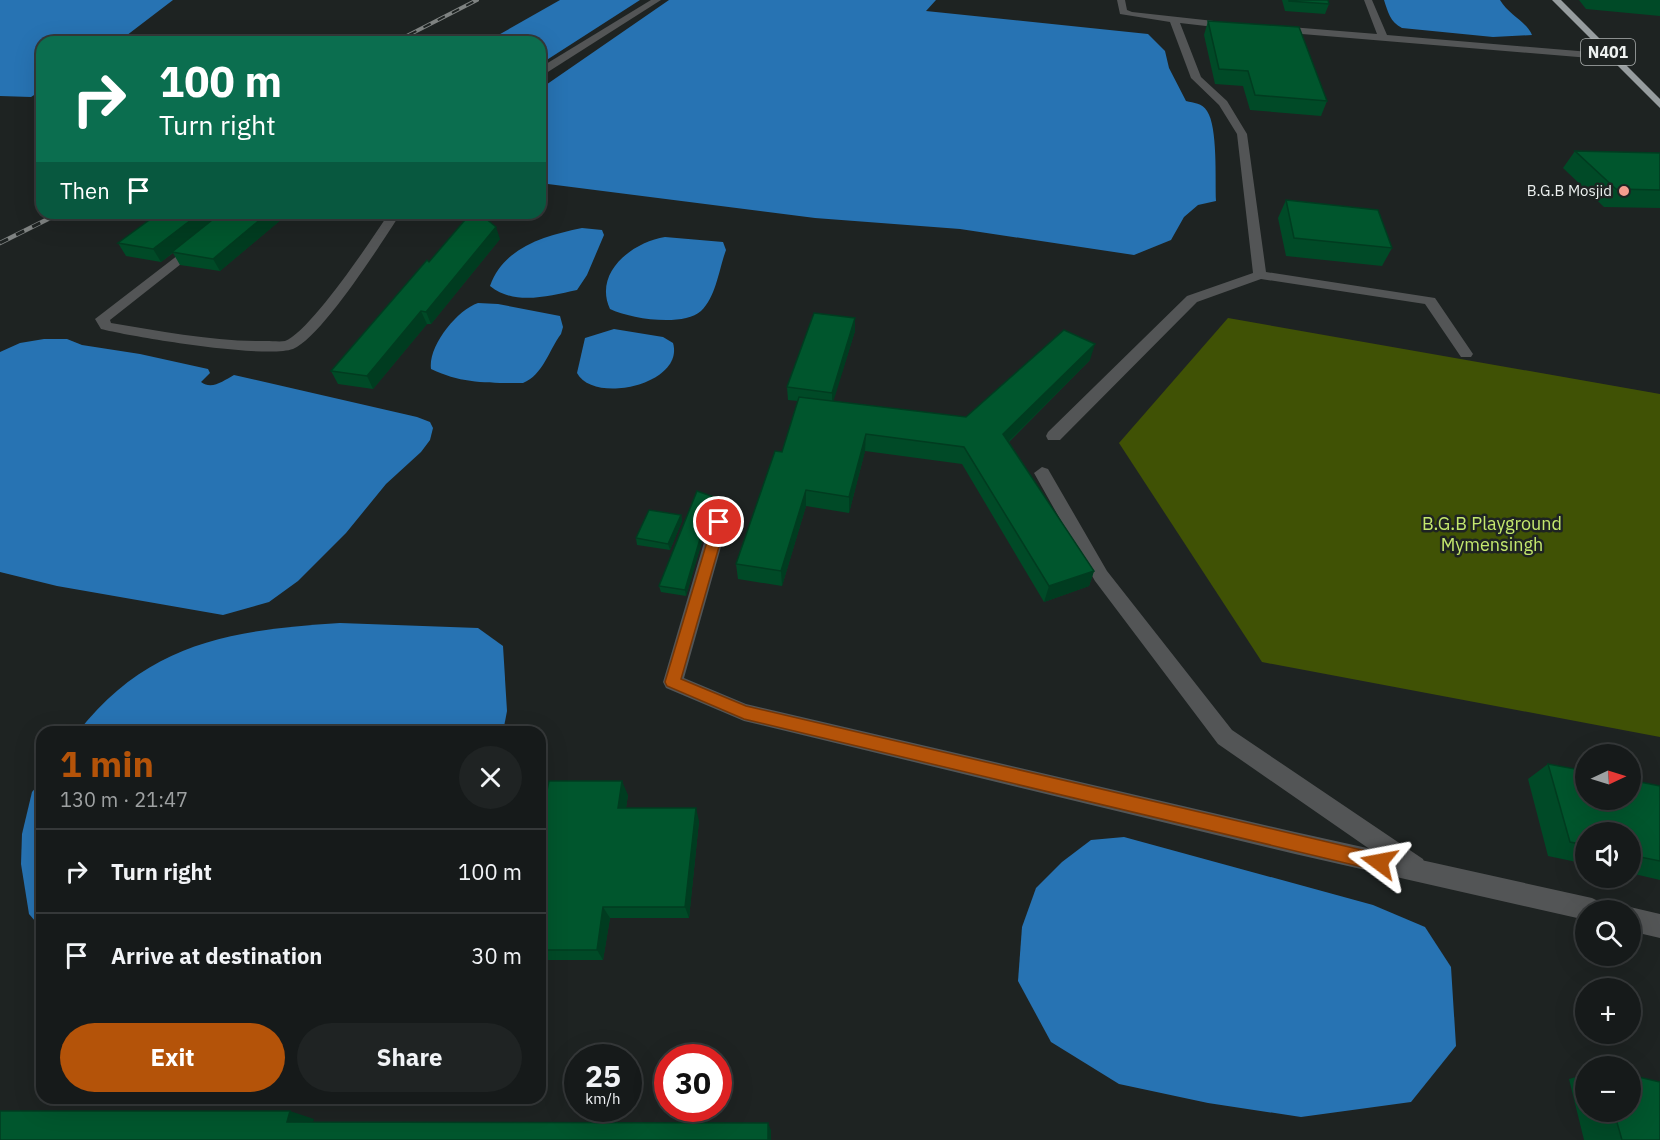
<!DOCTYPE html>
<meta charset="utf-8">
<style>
:root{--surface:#161a1a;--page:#1f2323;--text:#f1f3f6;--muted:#9ea1a2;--line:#353839;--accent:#b45309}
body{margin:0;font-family:"IBM Plex Sans",sans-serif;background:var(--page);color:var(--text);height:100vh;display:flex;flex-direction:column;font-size:22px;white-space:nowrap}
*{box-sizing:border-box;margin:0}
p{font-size:20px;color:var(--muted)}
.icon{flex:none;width:33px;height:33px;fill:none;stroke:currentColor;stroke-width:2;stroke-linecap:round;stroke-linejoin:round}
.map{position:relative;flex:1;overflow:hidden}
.side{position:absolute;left:36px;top:726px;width:510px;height:378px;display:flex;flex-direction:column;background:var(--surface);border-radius:18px;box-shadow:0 6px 24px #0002,0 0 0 2px var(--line)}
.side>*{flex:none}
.hud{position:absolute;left:36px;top:36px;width:510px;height:183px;border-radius:18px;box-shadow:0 6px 24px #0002,0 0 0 2px var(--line);background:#0b6e4f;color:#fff;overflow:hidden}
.needle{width:39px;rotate:86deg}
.fabs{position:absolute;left:1575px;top:744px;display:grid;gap:12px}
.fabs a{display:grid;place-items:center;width:66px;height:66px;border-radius:50%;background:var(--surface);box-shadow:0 6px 24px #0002,0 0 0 2px var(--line);font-size:30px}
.speed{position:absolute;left:564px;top:1044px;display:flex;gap:12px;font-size:30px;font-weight:700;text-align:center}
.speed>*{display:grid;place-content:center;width:78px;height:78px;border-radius:50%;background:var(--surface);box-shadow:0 6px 24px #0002,0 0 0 2px var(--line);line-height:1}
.speed small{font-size:15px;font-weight:400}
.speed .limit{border:9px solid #d22;background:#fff;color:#111}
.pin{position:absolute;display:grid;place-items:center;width:51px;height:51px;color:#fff;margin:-26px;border:3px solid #fff;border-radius:50%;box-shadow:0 2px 6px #0007}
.me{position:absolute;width:66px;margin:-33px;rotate:283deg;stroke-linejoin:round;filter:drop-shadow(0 0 4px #0008)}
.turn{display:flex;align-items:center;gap:21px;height:126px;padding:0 24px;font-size:27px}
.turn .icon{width:78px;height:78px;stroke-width:2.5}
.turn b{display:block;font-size:42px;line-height:51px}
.then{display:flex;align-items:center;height:57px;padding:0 24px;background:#0003;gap:12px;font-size:22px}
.round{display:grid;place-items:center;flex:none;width:63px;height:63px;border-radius:32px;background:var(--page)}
.summary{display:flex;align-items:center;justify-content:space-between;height:102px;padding:0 24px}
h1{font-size:36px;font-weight:700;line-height:45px;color:var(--accent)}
.cta{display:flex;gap:12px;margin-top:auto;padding:12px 24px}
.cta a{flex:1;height:69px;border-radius:36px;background:var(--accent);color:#fff;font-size:24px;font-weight:700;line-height:69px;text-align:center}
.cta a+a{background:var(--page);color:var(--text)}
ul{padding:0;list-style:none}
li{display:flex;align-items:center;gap:18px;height:84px;padding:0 24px;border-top:2px solid var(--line)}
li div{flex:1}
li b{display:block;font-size:22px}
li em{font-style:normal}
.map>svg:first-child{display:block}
</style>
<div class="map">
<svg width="1660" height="1140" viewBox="0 0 1660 1140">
<rect width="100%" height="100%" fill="#1e2322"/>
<path fill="#405205" d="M 1228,318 L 1660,394 L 1660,737 L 1262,662 L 1119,443 Z"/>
<g fill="#2773b3">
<path d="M 0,0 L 173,0 L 118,42 L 42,42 L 42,90 L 31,97 L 0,96 Z"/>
<path d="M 560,0 L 640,0 L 542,63 L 540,42 L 486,42 Z"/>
<path d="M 669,0 L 936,0 L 926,11 L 1148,34 L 1165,51 L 1169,68 L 1186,101 C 1194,103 1202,103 1207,111 C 1218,127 1215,180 1216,201 L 1198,205 L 1184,217 L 1171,240 L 1134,255 L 960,229 L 815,218 L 540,183 L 540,89 Z"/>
<path d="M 1384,0 L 1500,0 C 1509,15 1527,22 1532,35 L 1493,37 L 1402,28 C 1390,22 1388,12 1384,0 Z"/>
<path d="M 582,228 L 602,230 L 604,235 L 587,275 L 577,290 C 548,296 515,306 490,286 C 504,247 544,236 582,228 Z"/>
<path d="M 665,237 L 723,242 L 726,250 C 719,269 716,297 701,311 C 683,327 631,319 610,309 C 593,272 633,242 665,237 Z"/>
<path d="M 478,303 L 498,304 L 560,316 L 563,327 L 561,334 C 549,350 543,375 523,383 C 490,383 462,384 431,369 C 428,346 457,310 478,303 Z"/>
<path d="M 614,329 L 663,337 L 673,343 C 685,384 594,405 577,373 L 585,338 Z"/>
<path d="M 44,339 L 67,339 L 82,345 L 140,354 L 208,369 L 210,373 L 201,382 C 212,390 223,381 234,375 L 417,417 L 430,422 L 433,428 L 430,440 L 421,452 L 386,484 L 346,533 L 298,581 L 269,602 L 223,615 L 57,586 L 0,572 L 0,352 L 20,343 Z"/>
<path d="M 340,623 L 478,628 L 503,646 L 507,711 L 503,732 L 78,732 C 148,642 233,630 340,623 Z"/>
<path d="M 42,780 L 42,929 L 29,914 L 21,864 L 22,834 L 32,792 Z"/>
<path d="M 1124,837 L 1373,905 L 1425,927 L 1451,967 L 1456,1046 L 1411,1102 L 1301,1117 L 1208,1103 L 1119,1084 L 1051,1042 L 1018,981 L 1022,927 L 1036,888 L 1062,862 L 1091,840 Z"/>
</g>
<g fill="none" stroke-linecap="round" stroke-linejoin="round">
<g fill="#535556" fill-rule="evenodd">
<path d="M 1117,0 L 1125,0 L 1127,10 L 1132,12 L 1232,23 L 1237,26 L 1232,29 L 1180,23 L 1201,77 L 1227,101 L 1247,134 L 1266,272 L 1435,298 L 1473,354 L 1471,357 L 1461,357 L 1425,304 L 1261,279 L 1197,302 L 1060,440 L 1048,440 L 1046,436 L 1048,432 L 1187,296 L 1253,273 L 1237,134 L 1219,105 L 1191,78 L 1170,22 L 1120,14 Z"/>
<path d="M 1364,0 L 1372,0 L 1387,35 L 1614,54 L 1619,57 L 1614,60 L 1278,32 L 1273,29 L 1278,26 L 1377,34 Z"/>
<path d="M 1042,467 L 1048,469 L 1107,571 L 1232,730 L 1423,859 L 1426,867 L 1423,875 L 1415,878 L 1407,875 L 1218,744 L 1095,581 L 1034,473 Z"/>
</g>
<g fill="#535556" fill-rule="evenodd">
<path d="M 651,0 L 661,0 L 540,77 L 540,69 L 546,64 Z"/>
<path d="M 389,213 L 401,213 C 382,242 322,337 293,349 C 265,359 133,337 101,329 L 95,319 L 195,242 L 201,246 L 200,249 L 110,320 L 111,323 C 162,331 214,342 266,341 C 272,341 280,342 285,341 C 310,332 373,238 389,213 Z"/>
<path d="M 719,516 L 725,517 L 728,522 L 684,678 L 746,704 L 1295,832 L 1592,898 L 1600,902 L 1604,910 L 1586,910 L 1586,920 L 1295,854 L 744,721 L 666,688 L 663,682 L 710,522 L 713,517 Z"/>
<path d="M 1630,907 L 1660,914 L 1660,938 L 1630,931 L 1630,910 L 1622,910 Z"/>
</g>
<path fill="#979d9f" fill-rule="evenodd" d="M 1552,0 L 1561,0 L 1660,99 L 1660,108 Z"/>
<g stroke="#7f8382" stroke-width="4">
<path id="rail-far1" d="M 395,42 L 477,0"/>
</g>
<g stroke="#7f8382" stroke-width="4.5">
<path id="rail" d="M 0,243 L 60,213"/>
</g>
<use href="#rail-far1" stroke="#1e2322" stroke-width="2" stroke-dasharray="8" stroke-linecap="butt"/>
<use href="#rail" stroke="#1e2322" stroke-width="3" stroke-dasharray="9" stroke-linecap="butt"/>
</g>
<g fill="#004a27">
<path d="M 1282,0 L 1328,0 L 1329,4 L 1325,14 L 1285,11 Z"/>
<path d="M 1579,0 L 1660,0 L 1660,16 L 1586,9 Z"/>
<path d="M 1208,21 L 1327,101 L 1321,116 L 1250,110 L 1243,86 L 1215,84 L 1204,35 Z"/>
<path d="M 1575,151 L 1660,153 L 1660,208 L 1604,207 L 1563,168 Z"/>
<path d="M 1286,200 L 1392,248 L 1382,266 L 1286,256 L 1278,218 Z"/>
<path d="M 289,213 L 220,271 L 180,265 L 173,253 L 161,262 L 126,256 L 118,243 Z"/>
<path d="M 500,239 L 431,324 L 427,324 L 373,389 L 338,384 L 331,371 L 429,262 Z"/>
<path d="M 855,318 L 855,331 L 833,401 L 966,417 L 1090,360 L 1009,442 L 1094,571 L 1089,586 L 1044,602 L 962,464 L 865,451 L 849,513 L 806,506 L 782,586 L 738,579 L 736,564 L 782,452 L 798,401 L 788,400 L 787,387 Z"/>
<path d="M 697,491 L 725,508 L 723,514 L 713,515 L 708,521 L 686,596 L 661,592 L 659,586 Z"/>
<path d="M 681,515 L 682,521 L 670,550 L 637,545 L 636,538 Z"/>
<path d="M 1548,764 L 1660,786 L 1660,880 L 1630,873 L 1630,832 L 1586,832 L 1586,864 L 1548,856 L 1528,779 Z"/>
<path d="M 628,795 L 626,808 L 699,821 L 689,918 L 610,918 L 603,960 L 540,960 L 540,823 Z"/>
<path d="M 1586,1074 L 1586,1112 L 1630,1112 L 1660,1140 L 1584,1140 L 1569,1079 Z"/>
</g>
<g fill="#003c20">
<path d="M 200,213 L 222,213 L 161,262 L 153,249 Z"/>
<path d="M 268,213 L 289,213 L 220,271 L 213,259 Z"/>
<path d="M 496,227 L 500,239 L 431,324 L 426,312 Z"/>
<path d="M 421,311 L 427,324 L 373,389 L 367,376 Z"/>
<path d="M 855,318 L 855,331 L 832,406 L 832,393 Z"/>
<path d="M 1095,344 L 1090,360 L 1000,450 L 1003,434 Z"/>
<path d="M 866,434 L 865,451 L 849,513 L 849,497 Z"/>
<path d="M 806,490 L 806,506 L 782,586 L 781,571 Z"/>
<path d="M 725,501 L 725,508 L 723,514 L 722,508 Z"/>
<path d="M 712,508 L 713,515 L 708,521 L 686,596 L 685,590 L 707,515 Z"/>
<path d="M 681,515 L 682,521 L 670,550 L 668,544 Z"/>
<path d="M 1094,571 L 1089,586 L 1044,602 L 1049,586 Z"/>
<path d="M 622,781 L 628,795 L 624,821 L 618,808 Z"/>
<path d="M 696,808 L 699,821 L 689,918 L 685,907 Z"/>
<path d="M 603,907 L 610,918 L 603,960 L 597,950 Z"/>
<path d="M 290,1111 L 314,1119 L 311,1130 L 287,1122 Z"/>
<path d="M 768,1123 L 771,1130 L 771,1140 L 768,1140 Z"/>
</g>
<g fill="#00562d" stroke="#003c20" stroke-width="1.5">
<path d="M 1289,0 L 1328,0 L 1329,4 L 1289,1 Z"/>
<path d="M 1208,21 L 1299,27 L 1327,101 L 1255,95 L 1248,71 L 1219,69 Z"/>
<path d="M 1575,151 L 1660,153 L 1660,190 L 1616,189 Z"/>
<path d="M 1286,200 L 1378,210 L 1392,248 L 1294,238 Z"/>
<path d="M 159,213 L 200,213 L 153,249 L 118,243 Z"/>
<path d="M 221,213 L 268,213 L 213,259 L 172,252 Z"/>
<path d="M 471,213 L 479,213 L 496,227 L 426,312 L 421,311 L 367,376 L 331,371 L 427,260 L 429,262 Z"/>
<path d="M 814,313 L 855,318 L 832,393 L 787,387 Z"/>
<path d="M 1064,330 L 1095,344 L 1003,434 L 1094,571 L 1049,586 L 964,447 L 866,434 L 849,497 L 806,490 L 781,571 L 736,564 L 775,451 L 782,452 L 799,397 L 966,417 Z"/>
<path d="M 697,491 L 725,501 L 722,508 L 712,508 L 707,515 L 685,590 L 659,586 Z"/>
<path d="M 649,510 L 681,515 L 668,544 L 636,538 Z"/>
<path d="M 1548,764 L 1586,771 L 1586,800 L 1630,800 L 1630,780 L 1660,786 L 1660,861 L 1630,855 L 1630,832 L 1586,832 L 1586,845 L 1570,842 Z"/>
<path d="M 549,781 L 622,781 L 618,808 L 696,808 L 685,907 L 603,907 L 597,950 L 540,950 L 540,823 Z"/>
<path d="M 1630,1075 L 1660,1082 L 1660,1140 L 1622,1140 L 1614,1112 L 1630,1112 Z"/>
<path d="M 0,1111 L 290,1111 L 287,1122 L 768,1123 L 768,1140 L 0,1140 Z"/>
</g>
<path fill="#b45309" stroke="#753606" stroke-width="1.5" d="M 719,517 L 726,522 L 681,679 L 746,706 L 1379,854 L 1385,856 L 1388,862 L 1385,868 L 1379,871 L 744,719 L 667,686 L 665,682 L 713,522 Z"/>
<circle fill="#f59d8f" stroke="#1e2322" stroke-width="2" cx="1624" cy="191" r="6"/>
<g text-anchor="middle" stroke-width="5" stroke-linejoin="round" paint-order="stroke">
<g font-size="15" fill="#edf1f0" stroke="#1e2322" text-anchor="end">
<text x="1612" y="196">B.G.B Mosjid</text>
</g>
<rect fill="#1e2322" stroke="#afb3b2" stroke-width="1.5" x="1581" y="39" width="54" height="26" rx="4.5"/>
<g font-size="16" font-weight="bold" fill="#edf1f0">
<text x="1608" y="58">N401</text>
</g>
<g font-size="18" fill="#c4e86e" stroke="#1e2322">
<text x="1492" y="530">B.G.B Playground<tspan x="1492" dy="21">Mymensingh</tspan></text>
</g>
</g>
</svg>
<div class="fabs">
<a><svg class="needle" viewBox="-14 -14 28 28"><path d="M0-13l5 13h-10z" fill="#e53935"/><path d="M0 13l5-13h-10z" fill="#9ea1a2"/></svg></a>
<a><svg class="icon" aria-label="sound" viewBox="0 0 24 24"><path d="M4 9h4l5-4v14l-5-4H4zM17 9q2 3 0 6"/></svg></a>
<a><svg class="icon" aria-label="search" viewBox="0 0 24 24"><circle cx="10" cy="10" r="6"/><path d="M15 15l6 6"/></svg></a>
<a>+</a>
<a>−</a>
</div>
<div class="speed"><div>25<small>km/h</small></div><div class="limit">30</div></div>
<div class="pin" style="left:719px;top:522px;background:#d93025"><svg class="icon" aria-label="arrive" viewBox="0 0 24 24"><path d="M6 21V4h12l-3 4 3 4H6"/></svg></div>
<svg class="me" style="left:1379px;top:862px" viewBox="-20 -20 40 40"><path d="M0-17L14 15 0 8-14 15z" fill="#b45309" stroke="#fff" stroke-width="4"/></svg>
<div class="hud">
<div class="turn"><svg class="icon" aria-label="right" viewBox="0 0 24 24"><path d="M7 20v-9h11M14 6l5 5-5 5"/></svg><div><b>100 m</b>Turn right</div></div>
<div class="then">Then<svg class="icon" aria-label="arrive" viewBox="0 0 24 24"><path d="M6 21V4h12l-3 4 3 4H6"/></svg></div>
</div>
<section class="side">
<div class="summary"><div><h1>1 min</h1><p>130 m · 21:47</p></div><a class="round"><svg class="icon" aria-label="close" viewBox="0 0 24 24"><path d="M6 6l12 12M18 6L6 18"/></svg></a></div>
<ul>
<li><svg class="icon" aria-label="right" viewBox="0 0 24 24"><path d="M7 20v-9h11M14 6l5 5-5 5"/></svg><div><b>Turn right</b></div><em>100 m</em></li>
<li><svg class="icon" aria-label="arrive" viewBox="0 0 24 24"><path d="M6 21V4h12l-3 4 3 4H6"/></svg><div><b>Arrive at destination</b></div><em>30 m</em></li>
</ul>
<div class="cta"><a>Exit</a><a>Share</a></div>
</section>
</div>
